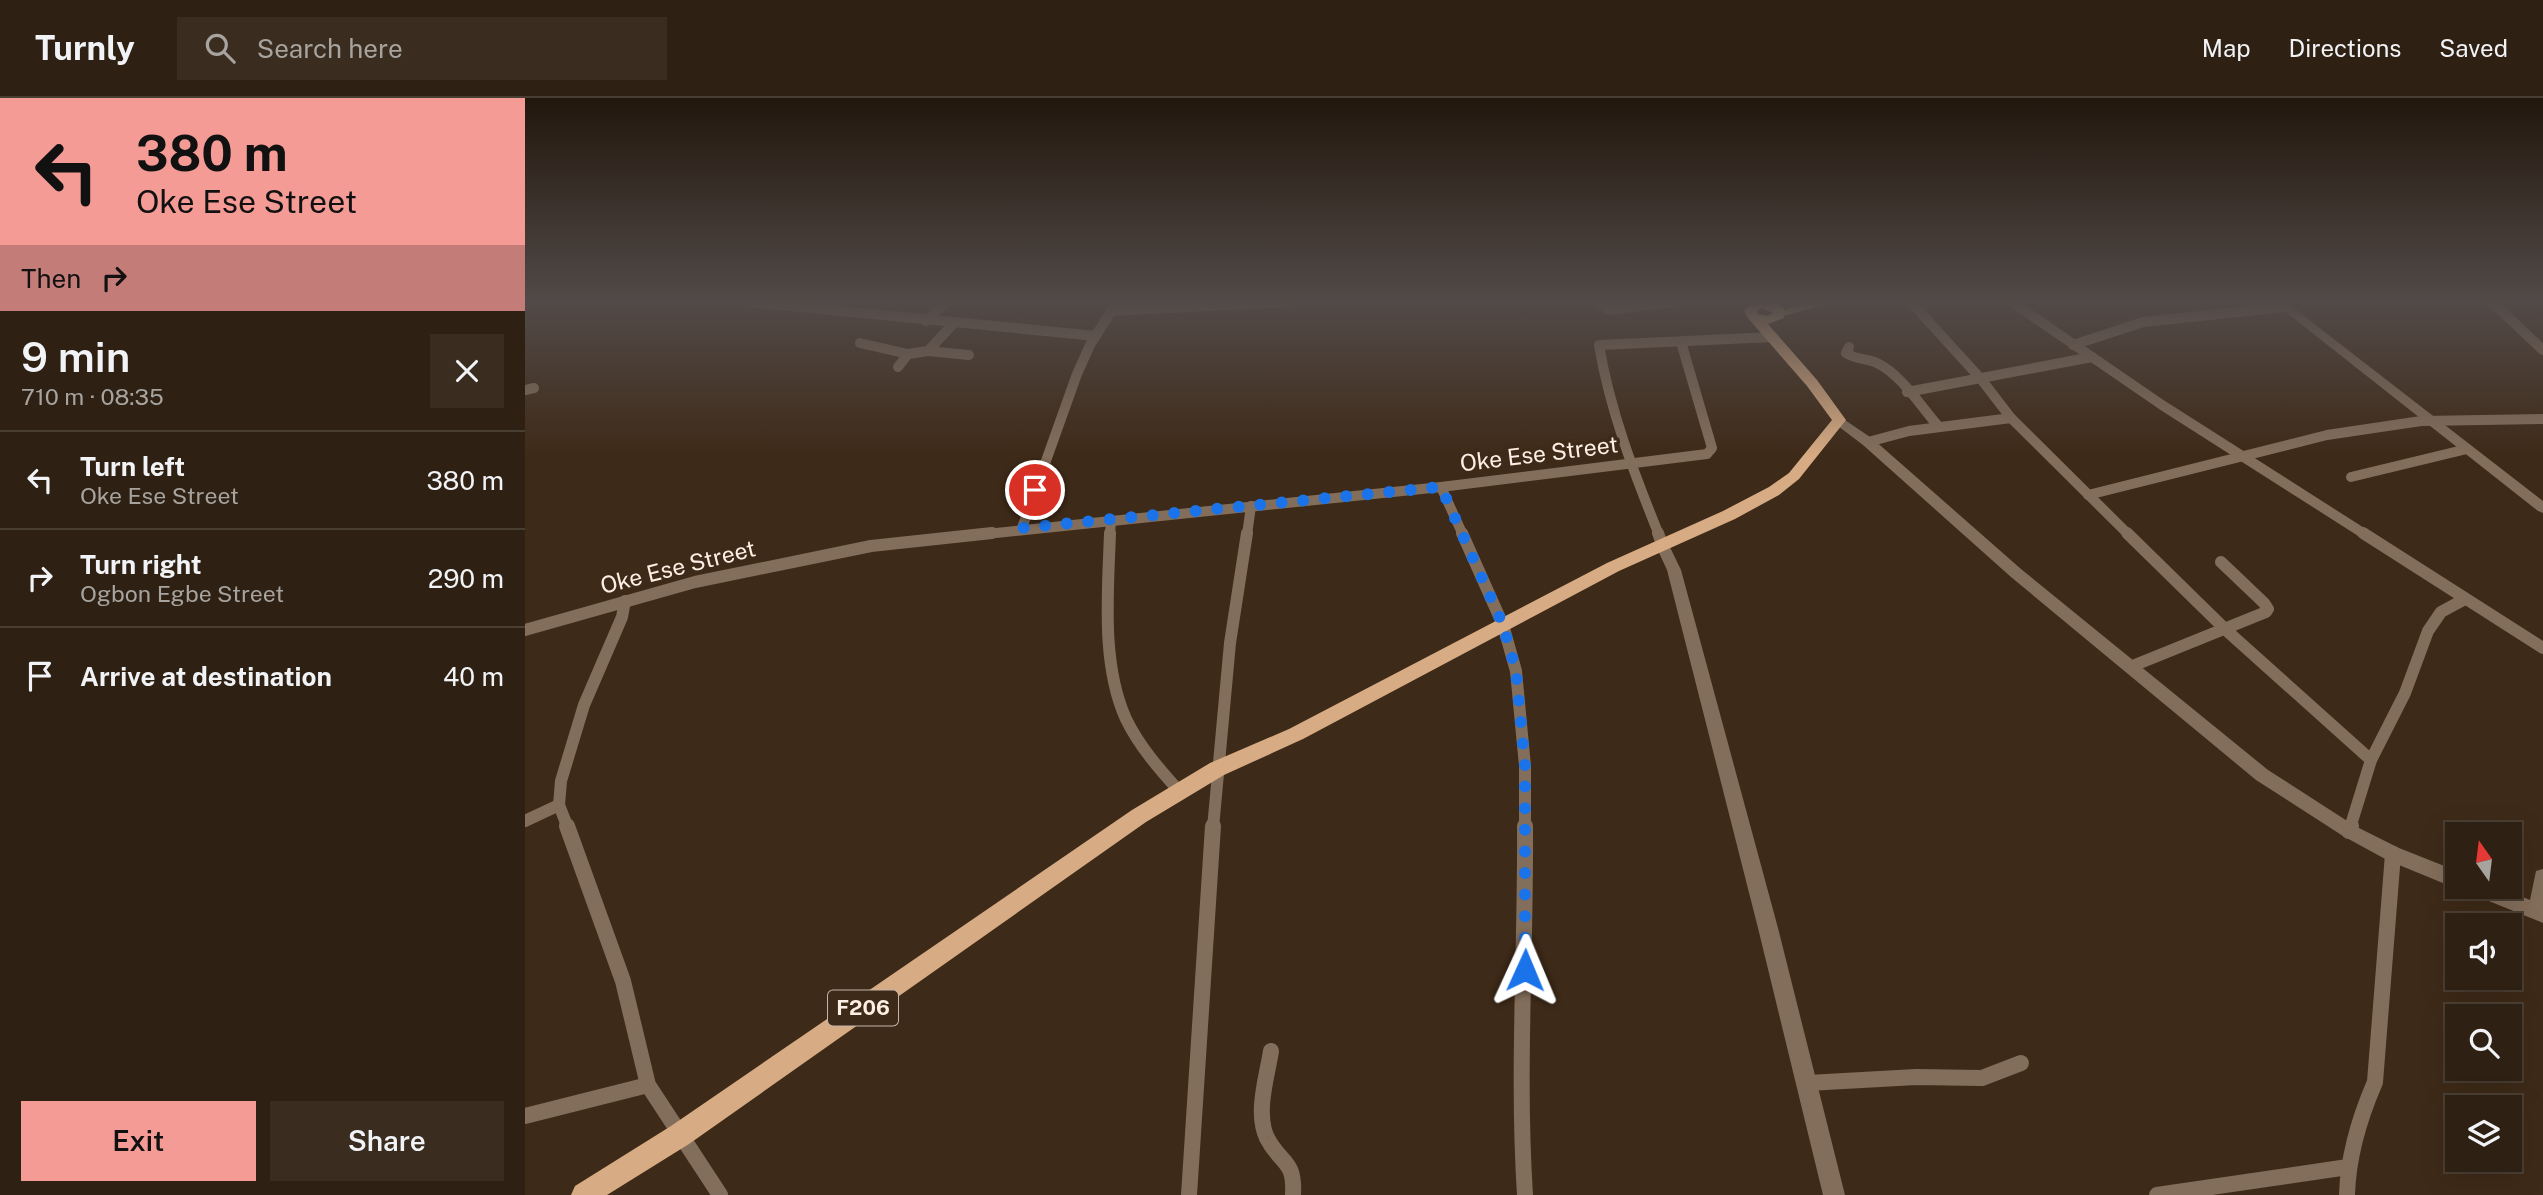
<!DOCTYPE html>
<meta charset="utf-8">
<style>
:root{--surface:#2e2012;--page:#3a2d20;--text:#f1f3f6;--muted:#a7a39f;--line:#493e32;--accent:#f59b96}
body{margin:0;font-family:"Public Sans",sans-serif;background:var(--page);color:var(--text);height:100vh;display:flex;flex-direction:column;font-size:26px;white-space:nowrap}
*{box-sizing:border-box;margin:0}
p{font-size:23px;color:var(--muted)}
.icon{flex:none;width:38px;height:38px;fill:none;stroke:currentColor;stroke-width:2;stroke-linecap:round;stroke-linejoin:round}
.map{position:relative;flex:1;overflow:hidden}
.side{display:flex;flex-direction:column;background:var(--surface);width:525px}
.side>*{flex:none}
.guide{background:#f59b96;color:#111;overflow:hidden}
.needle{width:46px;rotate:346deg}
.buttons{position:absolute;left:1920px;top:724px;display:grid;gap:14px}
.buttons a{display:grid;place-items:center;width:77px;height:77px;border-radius:0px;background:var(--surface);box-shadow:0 7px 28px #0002,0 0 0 2px var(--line);font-size:35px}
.pin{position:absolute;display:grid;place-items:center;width:60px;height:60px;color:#fff;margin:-30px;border:4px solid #fff;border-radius:50%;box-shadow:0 2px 7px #0007}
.me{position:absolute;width:77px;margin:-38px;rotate:1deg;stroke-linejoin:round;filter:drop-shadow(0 0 5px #0008)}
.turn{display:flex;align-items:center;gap:24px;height:147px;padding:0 21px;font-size:32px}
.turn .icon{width:91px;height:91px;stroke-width:2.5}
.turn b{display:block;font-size:49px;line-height:60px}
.then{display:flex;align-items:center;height:66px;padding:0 21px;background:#0003;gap:14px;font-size:26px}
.round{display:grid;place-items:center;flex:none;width:74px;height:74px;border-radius:0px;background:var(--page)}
.headline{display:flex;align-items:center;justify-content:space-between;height:119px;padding:0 21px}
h1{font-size:42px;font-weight:600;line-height:52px}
.button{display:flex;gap:14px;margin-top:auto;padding:14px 21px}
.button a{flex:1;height:80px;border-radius:0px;background:var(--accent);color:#111;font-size:28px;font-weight:600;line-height:80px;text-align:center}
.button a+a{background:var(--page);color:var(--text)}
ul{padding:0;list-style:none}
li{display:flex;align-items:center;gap:21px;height:98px;padding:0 21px;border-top:2px solid var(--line)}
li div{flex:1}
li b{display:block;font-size:26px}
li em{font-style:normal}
header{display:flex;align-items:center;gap:42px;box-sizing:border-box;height:98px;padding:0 35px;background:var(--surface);border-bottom:2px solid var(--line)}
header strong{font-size:33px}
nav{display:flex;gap:38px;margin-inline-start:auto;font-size:24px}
.search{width:490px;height:63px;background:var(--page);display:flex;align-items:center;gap:18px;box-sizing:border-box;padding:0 24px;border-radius:0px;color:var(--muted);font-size:26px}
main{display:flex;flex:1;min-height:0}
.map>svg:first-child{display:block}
</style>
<header>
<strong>Turnly</strong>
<div class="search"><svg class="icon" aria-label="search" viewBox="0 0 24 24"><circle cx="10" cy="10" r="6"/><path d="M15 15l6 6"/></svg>Search here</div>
<nav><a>Map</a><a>Directions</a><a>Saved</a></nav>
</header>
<main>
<section class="side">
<div class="guide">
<div class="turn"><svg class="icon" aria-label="left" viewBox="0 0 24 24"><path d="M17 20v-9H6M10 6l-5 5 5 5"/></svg><div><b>380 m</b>Oke Ese Street</div></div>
<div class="then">Then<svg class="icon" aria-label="right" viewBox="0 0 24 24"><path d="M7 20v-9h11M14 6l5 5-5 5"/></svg></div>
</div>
<div class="headline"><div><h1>9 min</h1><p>710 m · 08:35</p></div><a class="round"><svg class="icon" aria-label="close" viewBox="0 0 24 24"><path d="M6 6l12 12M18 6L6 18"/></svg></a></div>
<ul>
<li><svg class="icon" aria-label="left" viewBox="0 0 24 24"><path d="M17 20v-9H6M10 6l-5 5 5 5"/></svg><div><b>Turn left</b><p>Oke Ese Street</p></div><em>380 m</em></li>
<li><svg class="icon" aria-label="right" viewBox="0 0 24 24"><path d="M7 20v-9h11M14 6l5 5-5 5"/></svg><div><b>Turn right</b><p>Ogbon Egbe Street</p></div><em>290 m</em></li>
<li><svg class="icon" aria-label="arrive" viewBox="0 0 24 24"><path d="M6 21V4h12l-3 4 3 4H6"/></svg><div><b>Arrive at destination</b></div><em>40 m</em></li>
</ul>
<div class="button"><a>Exit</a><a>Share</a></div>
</section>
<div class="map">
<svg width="2018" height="1097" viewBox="0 0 2018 1097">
<rect width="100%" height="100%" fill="#3e2a18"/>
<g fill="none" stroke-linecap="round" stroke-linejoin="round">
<g stroke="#836e5b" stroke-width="10">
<path d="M 225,204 L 571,238"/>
<path d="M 1075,204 L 1083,212 L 1149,204"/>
<path d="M 1386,204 L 1456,281 L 1486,320 L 1604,437"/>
<path d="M 1487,204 L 1637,307 L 1841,437"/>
<path d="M 1967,204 L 2018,252"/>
<path d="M 587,213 L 764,204"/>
<path d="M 401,223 L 421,204"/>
<path d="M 335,245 L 383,256 L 373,269"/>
<path d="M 1548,247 L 1618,224 L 1760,209"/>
<path d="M 1324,249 L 1321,255 C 1331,262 1342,260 1352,265 C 1377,277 1396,309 1414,329"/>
<path d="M 403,253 L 444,257"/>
<path d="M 383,256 L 403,253 L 428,226"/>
<path d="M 0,292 L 9,290"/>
<path d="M 1382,294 L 1567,259"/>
<path d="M 1343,344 L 1384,333 L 1486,320"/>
<path d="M 1826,379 L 1942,351"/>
<path d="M 916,389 L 938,437"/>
<path d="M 1563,397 L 1802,337 L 1896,323 L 2018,321"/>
<path d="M 497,430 L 552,276 L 565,247 L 592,204"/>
<path d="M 451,437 L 916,389 L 1182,356 L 1187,350 L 1156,244"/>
<path d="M 585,437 L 586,422"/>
<path d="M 722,437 L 726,408"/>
<path d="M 1134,437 C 1109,375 1085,313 1074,247 L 1248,239"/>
</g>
<g stroke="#836e5b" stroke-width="12">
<path d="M 585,435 C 583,494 576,566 601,621 C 614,648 635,672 655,694"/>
<path d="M 937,435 L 978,527 L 991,573 L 1000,668 L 1000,730"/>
<path d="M 1133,435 L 1137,446"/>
<path d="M 1602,435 L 1701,532 L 1846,662"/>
<path d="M 1838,435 L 2018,550"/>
<path d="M 0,532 L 170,484 L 346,448 L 467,435"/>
<path d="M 1605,569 L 1741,514 L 1743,511 L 1739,505 L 1696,464"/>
<path d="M 0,723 L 34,707"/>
<path d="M 43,730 L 34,707 L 36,683 L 59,607 L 97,519 L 100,503"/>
<path d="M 688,730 L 705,545 L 722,435"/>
<path d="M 1825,730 L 1846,662 L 1880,595 L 1903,533 L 1916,514 L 1940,501"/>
</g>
<g stroke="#836e5b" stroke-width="16">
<path d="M 42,728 L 98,883 L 123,987 L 195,1097"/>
<path d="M 1824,733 L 1826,728"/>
<path d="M 746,953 C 742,979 730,1015 742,1040 C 756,1067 770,1061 768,1097"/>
<path d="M 1283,985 L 1391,979 L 1457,980 L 1496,965"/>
<path d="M 0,1018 L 123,987"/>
<path d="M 664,1097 L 688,728"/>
<path d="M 1000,1097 C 992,975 1001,851 1000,728"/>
<path d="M 1632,1097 L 1823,1069"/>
<path d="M 1822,1097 C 1823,1057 1834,1021 1850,984 L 1868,756"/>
</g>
<g fill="#836e5b" fill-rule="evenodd">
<path d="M 1748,204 L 1761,204 L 2018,403 L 2018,415 L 2013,413 Z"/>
<path d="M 1314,318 L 1348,341 L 1496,471 L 1743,672 L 1830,728 L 1874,750 L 1932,773 L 1932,789 L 1935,789 L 1932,790 L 1925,788 L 1862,762 L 1818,738 L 1731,682 L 1486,479 L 1338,347 L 1309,325 L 1308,322 Z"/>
<path d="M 1137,441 L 1142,443 L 1156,472 L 1253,830 L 1320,1097 L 1298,1097 L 1233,830 L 1142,472 L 1130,446 Z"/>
<path d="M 2018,771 L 2018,825 L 1944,795 L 1942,789 L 1973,789 L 2005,802 L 2011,773 Z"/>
</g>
<path fill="#b29172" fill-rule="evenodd" d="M 1286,204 L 1309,204 L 1255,219 L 1249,215 Z"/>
<path fill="#d7ab83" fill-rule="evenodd" d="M 1229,204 L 1249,204 L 1259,210 L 1259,220 L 1243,226 L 1292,282 L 1321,322 L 1274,381 L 1254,397 L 1210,421 L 1094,473 L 778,641 L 699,677 L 621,724 L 164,1046 L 82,1097 L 46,1097 L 50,1088 L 146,1028 L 607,712 L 685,665 L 764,631 L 1082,465 L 1198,413 L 1244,389 L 1264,375 L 1307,322 L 1282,288 L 1222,219 L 1219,212 ZM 1237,210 L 1248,215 L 1242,218 L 1233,216 L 1232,213 Z"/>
</g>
<linearGradient id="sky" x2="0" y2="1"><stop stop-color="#22170d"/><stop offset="0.57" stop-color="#524a48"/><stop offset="1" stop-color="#524a48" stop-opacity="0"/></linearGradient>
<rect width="2018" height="358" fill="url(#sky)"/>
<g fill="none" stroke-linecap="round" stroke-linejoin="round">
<path stroke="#1a73e8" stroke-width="12" stroke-dasharray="0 21.6" d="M 510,392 L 496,430 L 916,389 L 978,527 L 991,573 L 1000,668 L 1000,872"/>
</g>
<g text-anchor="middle" stroke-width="7" stroke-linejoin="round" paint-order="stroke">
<rect fill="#3e2a18" stroke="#c4b4a7" stroke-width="2" x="303" y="892.5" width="70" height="35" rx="5"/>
<g font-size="21" font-weight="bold" fill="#fdefe4">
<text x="338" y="917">F206</text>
</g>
<g font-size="23" fill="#fdefe4" stroke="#3e2a18">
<text transform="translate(1014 356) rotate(-7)" y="8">Oke Ese Street</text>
<text transform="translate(153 469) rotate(-14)" y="8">Oke Ese Street</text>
</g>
</g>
</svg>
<div class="buttons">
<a><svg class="needle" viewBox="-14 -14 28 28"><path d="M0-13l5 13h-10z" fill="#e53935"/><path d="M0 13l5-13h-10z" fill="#a7a39f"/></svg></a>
<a><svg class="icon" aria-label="sound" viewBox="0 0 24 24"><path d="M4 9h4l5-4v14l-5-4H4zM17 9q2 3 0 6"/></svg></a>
<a><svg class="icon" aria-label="search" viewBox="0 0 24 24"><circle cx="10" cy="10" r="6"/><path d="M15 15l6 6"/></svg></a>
<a><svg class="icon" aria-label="layers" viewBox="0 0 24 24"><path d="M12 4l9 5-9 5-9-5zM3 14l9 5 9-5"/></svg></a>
</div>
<div class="pin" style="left:510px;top:392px;background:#d93025"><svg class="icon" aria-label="arrive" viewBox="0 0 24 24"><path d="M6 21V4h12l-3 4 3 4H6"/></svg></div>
<svg class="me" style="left:1000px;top:872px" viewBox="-20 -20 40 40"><path d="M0-17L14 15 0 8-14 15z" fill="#1a73e8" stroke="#fff" stroke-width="4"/></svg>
</div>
</main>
